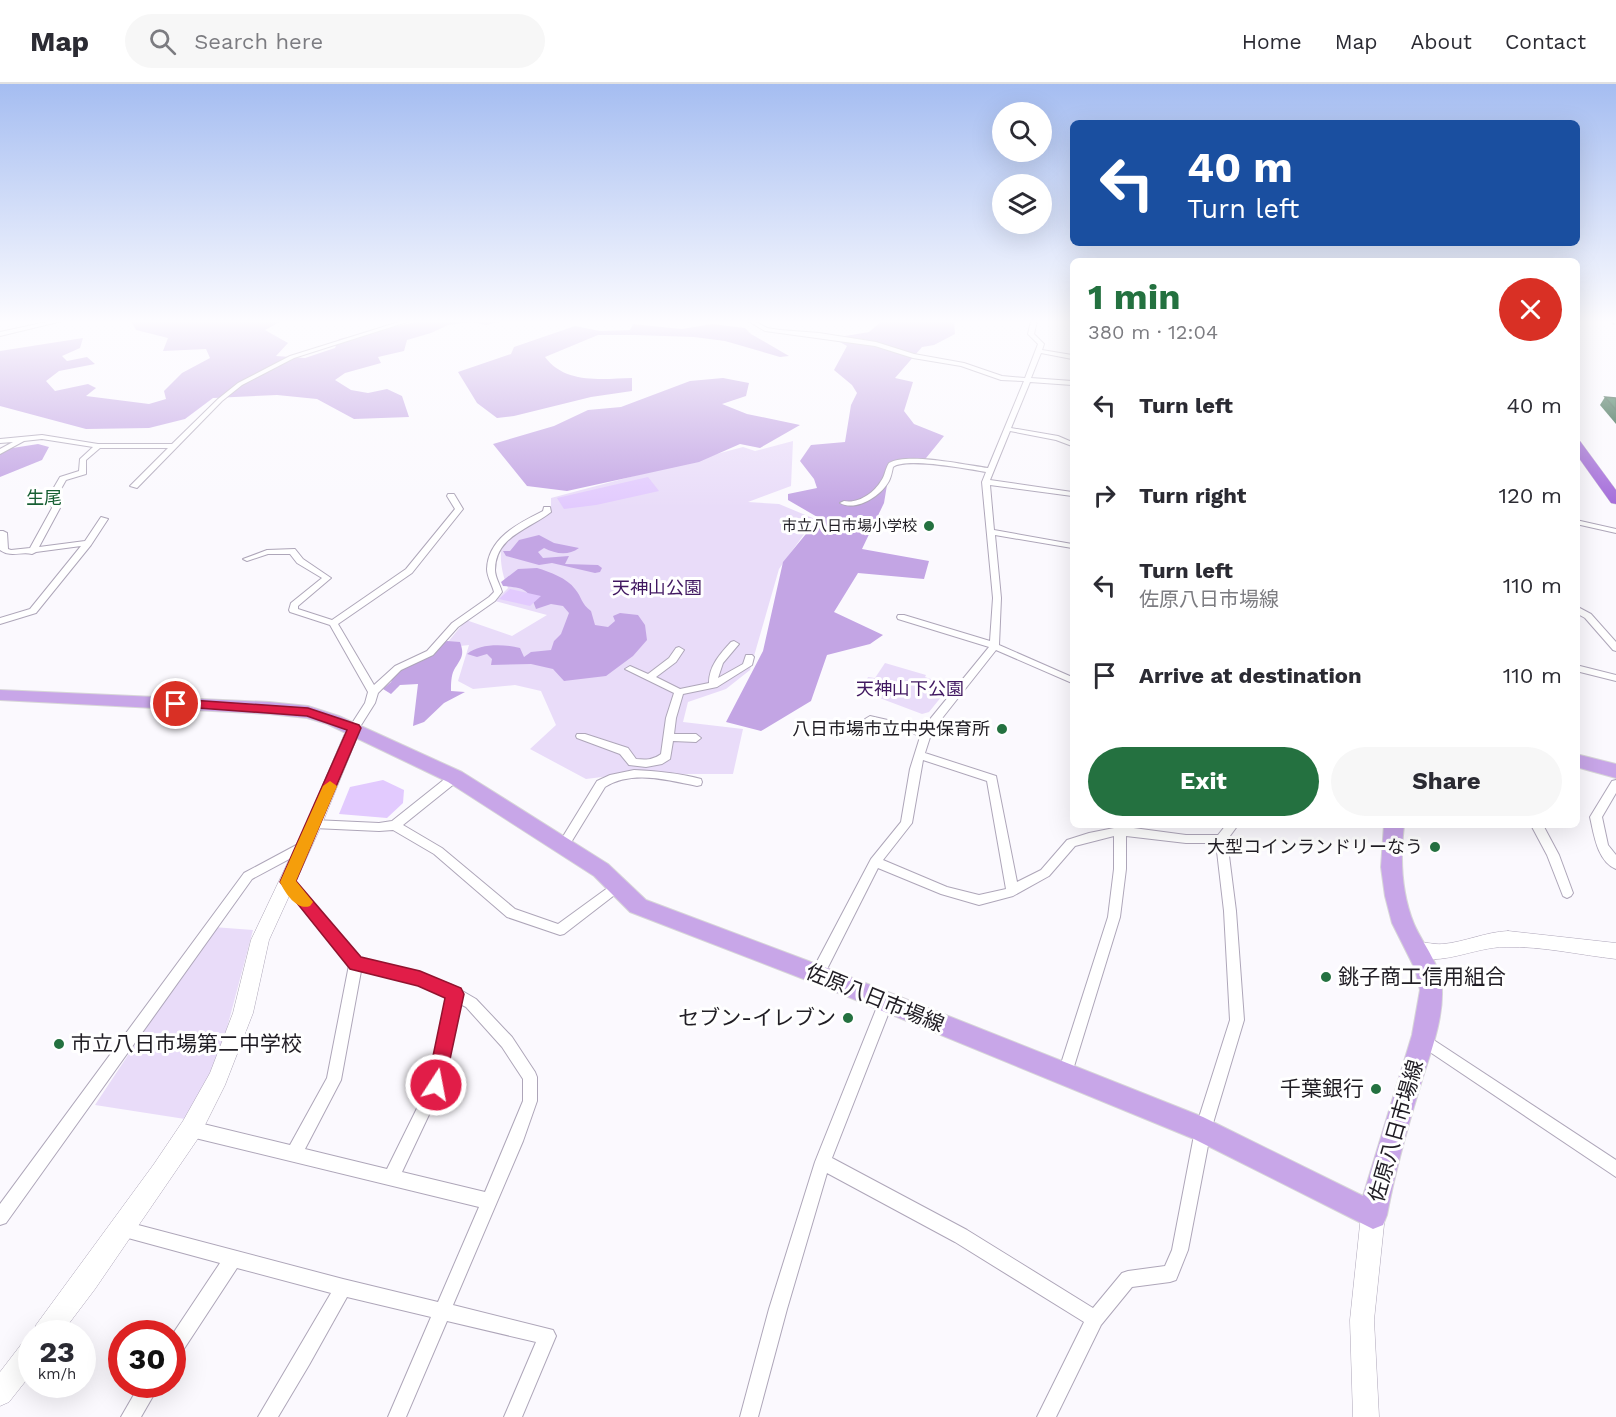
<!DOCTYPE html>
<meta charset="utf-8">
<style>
:root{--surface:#fff;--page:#f7f7f7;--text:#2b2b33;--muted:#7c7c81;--line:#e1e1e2;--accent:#247140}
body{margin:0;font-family:"Work Sans","Noto Sans JP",sans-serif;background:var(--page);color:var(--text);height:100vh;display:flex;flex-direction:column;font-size:22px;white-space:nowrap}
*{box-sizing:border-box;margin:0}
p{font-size:20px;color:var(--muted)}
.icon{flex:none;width:33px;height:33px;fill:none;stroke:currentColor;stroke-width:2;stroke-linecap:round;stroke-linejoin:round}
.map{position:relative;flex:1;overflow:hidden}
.panel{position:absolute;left:1070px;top:174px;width:510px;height:570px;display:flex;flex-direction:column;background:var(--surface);border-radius:9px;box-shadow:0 6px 24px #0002}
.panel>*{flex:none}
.guide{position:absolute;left:1070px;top:36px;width:510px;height:126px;border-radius:9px;box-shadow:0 6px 24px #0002;background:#1a4fa0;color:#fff;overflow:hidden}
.controls{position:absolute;left:992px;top:18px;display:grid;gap:12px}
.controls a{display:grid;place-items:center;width:60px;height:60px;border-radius:50%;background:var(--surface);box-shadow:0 6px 24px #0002;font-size:30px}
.speed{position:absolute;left:18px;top:1236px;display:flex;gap:12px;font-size:30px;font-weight:700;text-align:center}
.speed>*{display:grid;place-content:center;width:78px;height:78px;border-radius:50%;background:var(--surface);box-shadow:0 6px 24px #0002;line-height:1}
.speed small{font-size:15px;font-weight:400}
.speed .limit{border:9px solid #d22;background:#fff;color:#111}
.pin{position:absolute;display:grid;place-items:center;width:51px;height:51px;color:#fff;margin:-26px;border:3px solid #fff;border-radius:50%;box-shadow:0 2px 6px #0007}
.me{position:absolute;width:66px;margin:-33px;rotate:11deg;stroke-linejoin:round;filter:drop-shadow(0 0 4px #0008)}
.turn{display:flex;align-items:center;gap:21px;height:126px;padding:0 18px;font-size:27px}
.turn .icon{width:78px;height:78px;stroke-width:2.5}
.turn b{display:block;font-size:42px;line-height:51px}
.round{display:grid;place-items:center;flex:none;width:63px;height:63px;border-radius:32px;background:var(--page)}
.head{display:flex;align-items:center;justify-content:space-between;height:102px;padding:0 18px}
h1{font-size:36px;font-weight:700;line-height:45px;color:var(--accent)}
.button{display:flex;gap:12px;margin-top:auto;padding:12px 18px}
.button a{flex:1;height:69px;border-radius:36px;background:var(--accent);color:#fff;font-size:24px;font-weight:700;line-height:69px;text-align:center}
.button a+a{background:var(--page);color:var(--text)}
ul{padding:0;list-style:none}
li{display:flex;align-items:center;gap:18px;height:90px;padding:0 18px}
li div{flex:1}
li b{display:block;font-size:22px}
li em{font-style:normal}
header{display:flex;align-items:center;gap:36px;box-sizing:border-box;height:84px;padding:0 30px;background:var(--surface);border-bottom:2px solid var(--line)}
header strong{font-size:28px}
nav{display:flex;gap:33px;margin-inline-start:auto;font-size:21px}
.search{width:420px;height:54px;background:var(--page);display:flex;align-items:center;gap:15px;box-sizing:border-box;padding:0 21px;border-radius:33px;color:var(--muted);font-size:22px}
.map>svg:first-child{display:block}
</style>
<header>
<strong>Map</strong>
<div class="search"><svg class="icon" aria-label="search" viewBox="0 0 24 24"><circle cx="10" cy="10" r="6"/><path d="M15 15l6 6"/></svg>Search here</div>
<nav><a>Home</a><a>Map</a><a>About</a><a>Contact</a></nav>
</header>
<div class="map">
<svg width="1616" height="1333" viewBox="0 0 1616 1333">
<rect width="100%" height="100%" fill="#fbf9fe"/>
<g fill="#e9dcf9">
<path d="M 793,357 L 791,402 L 748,418 L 779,420 L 815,435 L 779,485 L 750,586 L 726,605 L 688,618 L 683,638 L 743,645 L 733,690 L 626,690 L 586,695 L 530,665 L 556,641 L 541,607 L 515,601 L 473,605 L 458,597 L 469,561 L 443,564 L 466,536 L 512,552 L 547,531 L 495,517 L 508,504 C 502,491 499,474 502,460 L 551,427 L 551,414 L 743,363 L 755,367 Z"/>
<path d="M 885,579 L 926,591 L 925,593 L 950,602 L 929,628 L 922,630 L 861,607 L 868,593 L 875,594 Z"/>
<path d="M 213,843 L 253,846 L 219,974 L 185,1035 L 95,1021 Z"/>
</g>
<g fill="#c3a5e4">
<path d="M 131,237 L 282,237 L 265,246 L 288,259 L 276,272 L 305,274 L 335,264 L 339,255 L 420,237 L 504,237 L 486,241 L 472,238 L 448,241 L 431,249 L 407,256 L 404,267 L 378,273 L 381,279 L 345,289 L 335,296 L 351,306 L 368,309 L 387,305 L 402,312 L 409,333 L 354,335 L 317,315 L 277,311 L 213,314 L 185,335 L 149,344 L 86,345 L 0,322 L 0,267 L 83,254 L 80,264 L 62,272 L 67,277 L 87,273 L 95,280 L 59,287 L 46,297 L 55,307 L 88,300 L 96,304 L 86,312 L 149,320 L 166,315 L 164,307 L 182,289 L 210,274 L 206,265 L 163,267 L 168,254 L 136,246 Z"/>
<path d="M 882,237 L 954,237 L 955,250 L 934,261 L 922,263 L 895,294 L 913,298 L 904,327 L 914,340 L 944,352 L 922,379 L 891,377 L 884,419 L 862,465 L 929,477 L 924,495 L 858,489 L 834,528 L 883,551 L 870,560 L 827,571 L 811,617 L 761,647 L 726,638 L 763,567 L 783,478 L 819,434 L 788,416 L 788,410 L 817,404 L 814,395 L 800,377 L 811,361 L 845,358 L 851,321 L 857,309 L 852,301 L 834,286 L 847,262 L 838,257 L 839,253 L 869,248 Z"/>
<path d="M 633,240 L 682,245 L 712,240 L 745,244 L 751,250 L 789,272 L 780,273 L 725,257 L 694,253 L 635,251 L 598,251 L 545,273 C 565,300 601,295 632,294 L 632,307 L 591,313 L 514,332 L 497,334 L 477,319 L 458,288 L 511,270 L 514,263 L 575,242 L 600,247 L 630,246 Z"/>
<path d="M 723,294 L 749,299 L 746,312 L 722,320 L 747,330 L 800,341 L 760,364 L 740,360 L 699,378 L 567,407 L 527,402 L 493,360 L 554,342 L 588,326 L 621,323 L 690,297 Z"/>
<path d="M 38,360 L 49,363 L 42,376 L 0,393 L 0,366 Z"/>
<path d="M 539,451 L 554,459 L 579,464 C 568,472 556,470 544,464 L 538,468 L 543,474 L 569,472 L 565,480 L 598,481 L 602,484 L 600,488 L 595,489 L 552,479 L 539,481 L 506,472 L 503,467 L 510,467 L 519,456 Z"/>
<path d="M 537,484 C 550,488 567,494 575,505 C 582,513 581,520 591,527 L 595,541 L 608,543 L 615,537 L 613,532 L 620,529 L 638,531 L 645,541 L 647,556 L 633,572 L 606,592 L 564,597 L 553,585 L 531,580 L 491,581 L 492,575 L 487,570 L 477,573 L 467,570 C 480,559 504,560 520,564 L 524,573 L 531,568 L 551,566 L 554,557 L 561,550 L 569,529 L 563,522 L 551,520 L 536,525 C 529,504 523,504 503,502 L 501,498 L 518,485 Z"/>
<path d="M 447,557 L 460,558 C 465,572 461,574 454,586 C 451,592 451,600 451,607 L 465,608 L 444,619 L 424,638 L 413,642 L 418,600 L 400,601 L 391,610 L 383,605 L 391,598 L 394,590 Z"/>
</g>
<g fill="#e2cafe">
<path d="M 648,393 L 659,407 L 596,421 L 564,425 L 557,414 Z"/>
<path d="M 510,505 L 541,512 L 530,522 L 499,515 Z"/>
<path d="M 383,696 L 404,706 L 403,719 L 387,734 L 339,730 L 350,703 Z"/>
</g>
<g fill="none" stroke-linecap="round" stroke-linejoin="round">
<g stroke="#aea6b9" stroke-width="2">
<g id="street">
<path d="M 51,237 L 62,237 L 0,252 L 0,248 Z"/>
<path d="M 402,237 L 410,237 L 294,274 L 242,301 L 222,317 L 137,404 L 130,402 L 168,364 L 100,364 L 86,376 L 86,390 L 66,396 L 57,412 L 60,424 L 39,463 L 85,457 L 101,433 L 108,435 L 91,461 L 36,529 L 0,540 L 0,534 L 30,525 L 81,462 L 36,468 L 32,470 C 21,467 11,474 0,466 L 0,447 L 3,447 L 7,449 L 8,465 L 11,466 L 30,464 L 52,424 L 49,412 L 60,393 L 79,387 L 80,375 L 93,363 L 42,355 L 24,357 L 0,370 L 0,365 L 13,358 L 0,359 L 0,355 L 42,351 L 98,360 L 172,360 L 218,315 L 238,299 L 290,272 Z"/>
<path d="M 748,237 L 754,237 L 767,244 L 780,246 L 819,249 L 876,258 L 914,270 L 964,279 L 1002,292 L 1025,294 L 1038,260 L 1028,250 L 1031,237 L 1037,237 L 1034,250 L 1044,260 L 1042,266 L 1072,271 L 1072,275 L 1041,269 L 1031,294 L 1072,297 L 1072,301 L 1030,298 L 1011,344 L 1058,352 L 1072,358 L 1072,362 L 1056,356 L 1010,347 L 990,396 L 1072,408 L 1072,412 L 990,401 L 994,446 L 1072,460 L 1072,464 L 995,451 L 1001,514 L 999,561 L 1072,593 L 1072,599 L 996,566 L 932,647 L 925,669 L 996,692 L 1017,798 L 1041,786 L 1067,756 L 1089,749 L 1114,744 L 1114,741 L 1126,741 L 1126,743 L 1186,751 L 1218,751 L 1226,741 L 1238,741 L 1227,756 L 1236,827 L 1244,936 L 1211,1046 L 1188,1166 L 1176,1196 L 1170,1198 L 1132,1203 L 1101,1241 L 1056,1333 L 1037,1333 L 1084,1238 L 955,1158 L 827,1089 L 787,1225 L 758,1333 L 740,1333 L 769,1225 L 815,1078 L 879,918 L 881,914 L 886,912 L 891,914 L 893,918 L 832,1074 L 967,1146 L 1093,1224 L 1122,1189 L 1128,1187 L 1165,1182 L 1172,1166 L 1195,1046 L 1230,936 L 1224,827 L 1216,759 L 1186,759 L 1126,752 L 1126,785 L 1120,833 L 1072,989 L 1070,994 L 1065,996 L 1060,994 L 1058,989 L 1108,833 L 1114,785 L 1114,752 L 1075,762 L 1049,792 L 1013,812 L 979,821 L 941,810 L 878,784 L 822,895 L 817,897 L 812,895 L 810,891 L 812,887 L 871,775 L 901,738 L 910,685 L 920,653 L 911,648 L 866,637 L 865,635 L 870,632 L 914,642 L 922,645 L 989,563 L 898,535 L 897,533 L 898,531 L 904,531 L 990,557 L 993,514 L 982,398 L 986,388 C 968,385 906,373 893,383 C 892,388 891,393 889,397 C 881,412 856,428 840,419 L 844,417 C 858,420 874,409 881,397 C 885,392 885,385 889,379 C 907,368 966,381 988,384 L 1024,297 L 1001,296 L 961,282 L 913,274 L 875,262 L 765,247 ZM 923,676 L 987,697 L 1006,805 L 979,811 L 947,803 L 883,776 L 912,739 Z"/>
<path d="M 448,410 L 454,410 L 463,425 L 412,489 L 338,540 L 374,601 L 395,582 L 427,567 L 452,539 L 489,513 L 494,508 C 492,500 487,493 487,485 C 488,454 519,439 543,427 L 544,423 L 550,423 L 551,428 C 530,445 495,452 495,486 C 495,493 500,501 502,508 L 495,517 L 458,543 L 433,571 L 401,586 L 378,609 L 375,619 L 358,646 L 350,646 L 349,644 L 365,619 L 368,608 L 330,541 L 290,528 L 289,526 L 291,519 L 322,494 L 297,479 L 290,470 L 268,470 L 247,477 L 243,475 L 267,466 L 295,465 L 303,475 L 331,494 L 298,522 L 298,525 L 332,536 L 406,485 L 455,425 L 447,412 Z"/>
<path d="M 1576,436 L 1616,445 L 1616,449 L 1576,440 Z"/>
<path d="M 1576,522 L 1591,530 L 1616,558 L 1616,567 L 1613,566 L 1585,534 L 1576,529 Z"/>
<path d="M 734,557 L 739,560 L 723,579 L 718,594 L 743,580 L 746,571 L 752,571 L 754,573 L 752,581 L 717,603 L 683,610 L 676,634 L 674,650 L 696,650 L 701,654 L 696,658 L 673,657 L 670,675 L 662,680 L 646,683 L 629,681 L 620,670 L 577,654 L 576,652 L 577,650 L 585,650 L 628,664 L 636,675 C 646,676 653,676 661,670 L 666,634 L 674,609 L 625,585 L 630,582 L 648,590 L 669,574 L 676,564 L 679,563 L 684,566 L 676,578 L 656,593 L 680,605 L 709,599 C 709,582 720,570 731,558 Z"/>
<path d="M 1576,581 L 1616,591 L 1616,597 L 1576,587 Z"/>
<path d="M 634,686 C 656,687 679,689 701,695 L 702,698 L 701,701 L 697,702 C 668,696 632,686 605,703 L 567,765 L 563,766 L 559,765 L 557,762 L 559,759 L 597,697 L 610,691 Z"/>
<path d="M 455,689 L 460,693 L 459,696 L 403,741 L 442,764 L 515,825 L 558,840 L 613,800 L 617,798 L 621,800 L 623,803 L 621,806 L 564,850 L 560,851 L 507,833 L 434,770 L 393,746 L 379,747 L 314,744 L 310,743 L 308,740 L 310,737 L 314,736 L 379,739 L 392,737 L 451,690 Z"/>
<path d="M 1616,696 L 1616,709 L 1602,733 L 1608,761 L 1616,771 L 1616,785 C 1597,777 1594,750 1590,733 L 1612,697 Z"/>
<path d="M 1531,741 L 1543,741 L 1559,771 L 1573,809 L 1571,812 L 1567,814 L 1563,812 L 1547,771 Z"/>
<path d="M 302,758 L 306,760 L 308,763 L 306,766 L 252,795 L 6,1139 L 0,1141 L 0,1120 L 244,789 Z"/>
<path d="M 288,793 L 292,795 L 360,875 L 420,889 L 452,901 L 476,915 L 512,953 L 535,988 L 537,993 L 537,1017 L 523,1057 L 453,1221 L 553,1246 L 556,1252 L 522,1333 L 504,1333 L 536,1258 L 447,1237 L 406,1333 L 388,1333 L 431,1233 L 347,1213 L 309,1281 L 278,1333 L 258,1333 L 331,1209 L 237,1184 L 178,1274 L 172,1277 L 172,1251 L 220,1179 L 117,1151 L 115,1145 L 117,1139 L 123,1137 L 343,1195 L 438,1218 L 479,1123 L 191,1053 L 186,1050 L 183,1045 L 186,1040 L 191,1037 L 290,1061 L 327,994 L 349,881 L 284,801 L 282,798 L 284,795 ZM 361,887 L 420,901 L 448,912 L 429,1000 L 387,1085 L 305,1065 L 341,996 ZM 460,920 L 466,923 L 502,963 L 523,995 L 523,1017 L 485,1108 L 402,1088 L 443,1001 Z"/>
<path d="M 1423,949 L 1616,1076 L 1616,1093 L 1418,960 L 1416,955 L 1418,950 Z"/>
<path d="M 140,1300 L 160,1300 L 141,1333 L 121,1333 Z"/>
</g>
</g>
<g stroke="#aea6b9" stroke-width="1">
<g id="secondary">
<path d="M 354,639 L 361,644 L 322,740 L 269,856 L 253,929 L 225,1001 L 199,1053 L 95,1205 L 61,1250 L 33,1250 L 36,1241 L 154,1080 L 183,1037 L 210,989 L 233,929 L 251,856 L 306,740 L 347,644 Z"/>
<path d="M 1508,847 L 1616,859 L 1616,875 C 1580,871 1542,862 1506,863 C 1473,863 1443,883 1410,872 L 1408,866 L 1410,860 C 1422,856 1432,861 1443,860 C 1465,858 1485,848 1508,847 Z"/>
<path d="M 1373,1119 L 1381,1123 L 1385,1131 L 1374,1236 L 1379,1333 L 1353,1333 L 1350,1236 L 1361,1131 L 1365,1123 Z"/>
<path d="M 32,1255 L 32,1289 L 9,1318 L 0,1322 L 0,1288 L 23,1258 Z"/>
</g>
</g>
<g stroke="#d7d6d8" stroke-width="2">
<g id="primary">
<path d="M 0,606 L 269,618 L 308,622 L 339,632 L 462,688 L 608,780 L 646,816 L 835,887 L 1203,1033 L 1363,1112 L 1412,951 L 1420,906 L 1415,885 L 1392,839 L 1385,812 L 1381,783 L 1384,741 L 1404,741 C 1400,774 1401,808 1414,840 C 1423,861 1442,882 1442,906 C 1443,939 1429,972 1420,1003 C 1407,1045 1395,1088 1387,1131 L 1383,1141 L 1373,1145 L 1194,1055 L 819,901 L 630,828 L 594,792 L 448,698 L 327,640 L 307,634 L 269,630 L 0,616 Z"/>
<path d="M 1576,670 L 1616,680 L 1616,694 L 1576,683 Z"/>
</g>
</g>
<g stroke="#d7d6d8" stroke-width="1">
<path id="highway" d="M 1576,356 L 1580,357 L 1616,406 L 1616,420 L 1611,419 L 1576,370 Z"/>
</g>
<use href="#street" fill="#fff" fill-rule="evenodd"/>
<use href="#secondary" fill="#fff" fill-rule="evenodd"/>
<use href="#primary" fill="#c8a6e8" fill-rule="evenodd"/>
<use href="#highway" fill="#a36bd9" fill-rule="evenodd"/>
<path stroke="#848288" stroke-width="2" stroke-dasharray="5 2" stroke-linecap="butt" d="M 1611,237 L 1616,242"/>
</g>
<path fill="#104a27" d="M 1605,313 L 1616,314 L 1616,340 L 1600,321 Z"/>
<path fill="#13562d" stroke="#0d3c20" stroke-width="1.5" d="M 1605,313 L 1616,314 L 1616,326 Z"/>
<linearGradient id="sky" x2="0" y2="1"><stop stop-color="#a5bdf1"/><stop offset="0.56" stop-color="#fdfcff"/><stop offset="1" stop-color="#fdfcff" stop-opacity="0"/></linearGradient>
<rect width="1616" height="424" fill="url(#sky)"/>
<path fill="#e11d48" stroke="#92132f" stroke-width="1.5" d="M 176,615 L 308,624 L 359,641 L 361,644 L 296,797 L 361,873 L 420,887 L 461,904 L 464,910 L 443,1008 L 436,1010 L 430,1008 L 427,1001 L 445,914 L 418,902 L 350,885 L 280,798 L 347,646 L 307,632 L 171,622 L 169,620 Z"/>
<path fill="#f59e0b" d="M 330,697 L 337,702 L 296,797 L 313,818 L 310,822 C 297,827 285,809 280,798 L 323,702 Z"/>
<g fill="#247140" stroke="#fff" stroke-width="2">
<circle cx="929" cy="442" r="6"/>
<circle cx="1002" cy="645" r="6"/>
<circle cx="1435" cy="763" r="6"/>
<circle cx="1326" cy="893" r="6"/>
<circle cx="848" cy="934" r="6"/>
<circle cx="59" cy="960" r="6"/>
<circle cx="1376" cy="1005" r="6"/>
</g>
<g text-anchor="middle" stroke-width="6" stroke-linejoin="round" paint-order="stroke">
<g font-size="15" fill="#201d24" stroke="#fff" text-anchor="end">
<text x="917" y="447">市立八日市場小学校</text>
</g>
<g font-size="18" fill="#175f33" stroke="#fff">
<text x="44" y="420">生尾</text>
</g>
<g font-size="18" fill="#411861" stroke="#fff">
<text x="657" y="510">天神山公園</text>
<text x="910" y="611">天神山下公園</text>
</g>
<g font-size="18" fill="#201d24" stroke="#fff" text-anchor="end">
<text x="990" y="651">八日市場市立中央保育所</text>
<text x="1423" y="769">大型コインランドリーなう</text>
</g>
<g font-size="21" fill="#201d24" stroke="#fff" text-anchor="start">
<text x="1338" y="900">銚子商工信用組合</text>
<text x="836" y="941" text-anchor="end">セブン-イレブン</text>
<text x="71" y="967">市立八日市場第二中学校</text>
<text x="1364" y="1012" text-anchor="end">千葉銀行</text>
</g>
<g font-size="21" fill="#201d24" stroke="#fff">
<text transform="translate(875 914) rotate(22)" y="7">佐原八日市場線</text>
<text transform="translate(1396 1047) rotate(-74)" y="7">佐原八日市場線</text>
</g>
</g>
</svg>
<div class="controls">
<a><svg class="icon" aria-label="search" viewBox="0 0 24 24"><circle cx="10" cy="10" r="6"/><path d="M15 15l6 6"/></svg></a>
<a><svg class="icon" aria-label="layers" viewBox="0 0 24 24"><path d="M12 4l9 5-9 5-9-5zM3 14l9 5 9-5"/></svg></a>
</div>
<div class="speed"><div>23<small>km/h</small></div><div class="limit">30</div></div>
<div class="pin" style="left:176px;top:620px;background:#d93025"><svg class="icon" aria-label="arrive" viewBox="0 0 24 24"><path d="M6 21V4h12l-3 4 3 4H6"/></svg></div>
<svg class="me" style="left:436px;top:1001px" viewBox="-20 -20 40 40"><circle r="17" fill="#e11d48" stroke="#fff" stroke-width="3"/><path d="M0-11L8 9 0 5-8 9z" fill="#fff"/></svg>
<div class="guide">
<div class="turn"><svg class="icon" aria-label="left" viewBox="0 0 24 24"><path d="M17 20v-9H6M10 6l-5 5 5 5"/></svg><div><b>40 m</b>Turn left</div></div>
</div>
<section class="panel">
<div class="head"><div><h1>1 min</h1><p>380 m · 12:04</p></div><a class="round" style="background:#d93025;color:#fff"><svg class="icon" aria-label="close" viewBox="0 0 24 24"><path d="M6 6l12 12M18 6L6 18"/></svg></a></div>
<ul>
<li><svg class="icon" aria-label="left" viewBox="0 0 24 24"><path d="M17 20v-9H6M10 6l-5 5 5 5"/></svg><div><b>Turn left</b></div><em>40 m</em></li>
<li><svg class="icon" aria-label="right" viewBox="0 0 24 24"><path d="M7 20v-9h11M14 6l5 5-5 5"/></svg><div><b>Turn right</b></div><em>120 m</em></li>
<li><svg class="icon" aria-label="left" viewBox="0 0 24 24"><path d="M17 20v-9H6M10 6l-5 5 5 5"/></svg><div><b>Turn left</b><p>佐原八日市場線</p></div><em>110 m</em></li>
<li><svg class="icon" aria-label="arrive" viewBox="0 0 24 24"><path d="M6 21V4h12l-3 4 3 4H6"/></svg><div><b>Arrive at destination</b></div><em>110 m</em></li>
</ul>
<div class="button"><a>Exit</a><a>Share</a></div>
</section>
</div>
